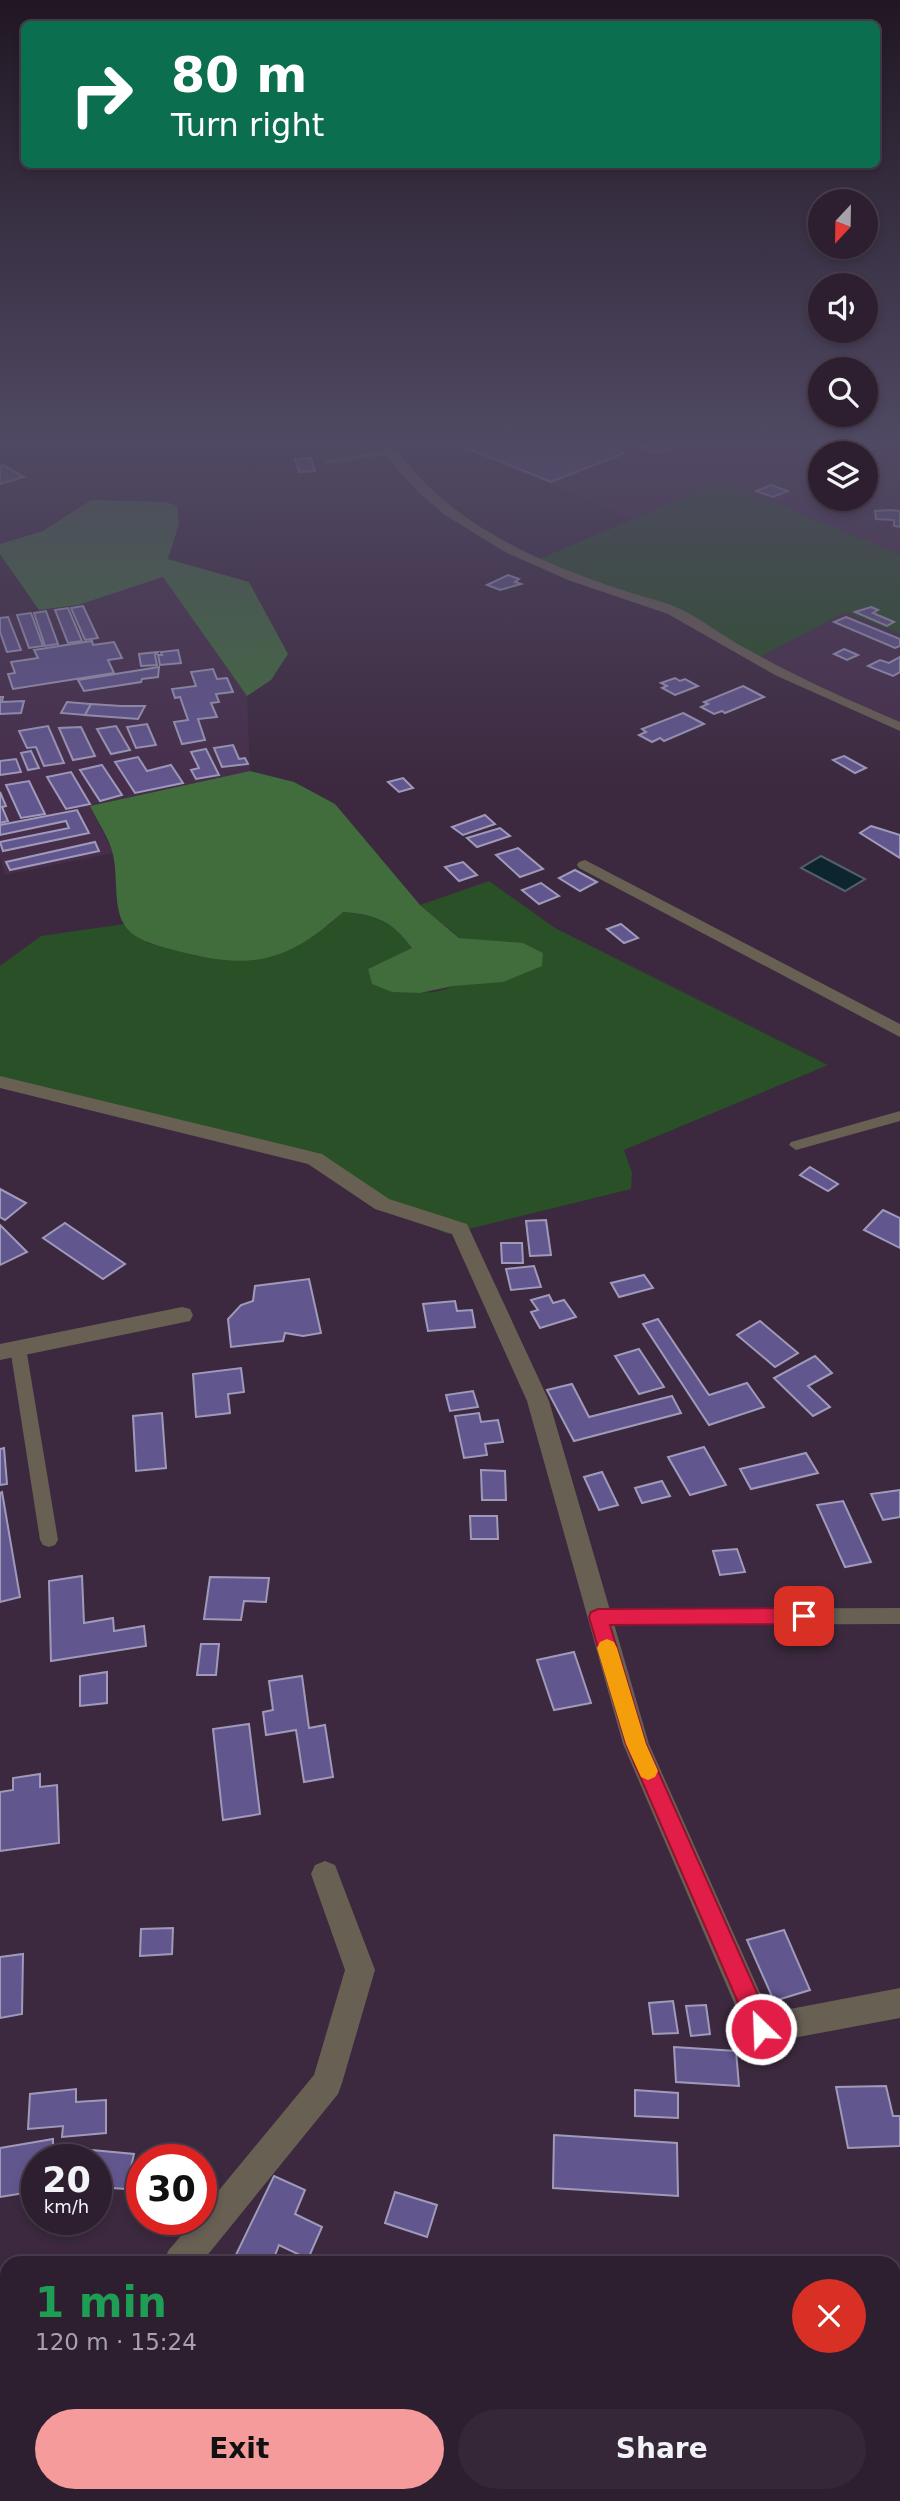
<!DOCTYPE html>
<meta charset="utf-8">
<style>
:root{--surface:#2d1f2f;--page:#352737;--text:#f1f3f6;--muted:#a7a2aa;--line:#483d4b;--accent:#f59b9b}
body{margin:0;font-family:"DejaVu Sans",sans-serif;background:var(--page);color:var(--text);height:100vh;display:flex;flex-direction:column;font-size:26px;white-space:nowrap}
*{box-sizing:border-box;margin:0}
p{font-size:23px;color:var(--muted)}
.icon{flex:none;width:38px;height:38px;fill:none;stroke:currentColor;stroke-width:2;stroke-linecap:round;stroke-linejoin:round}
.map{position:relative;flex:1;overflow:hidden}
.panel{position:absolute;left:0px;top:2256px;width:901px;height:247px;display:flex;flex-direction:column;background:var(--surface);border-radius:21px 21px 0 0;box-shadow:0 4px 10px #0003,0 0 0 2px var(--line)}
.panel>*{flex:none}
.guide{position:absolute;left:21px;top:21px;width:859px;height:147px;border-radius:10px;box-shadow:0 4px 10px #0003,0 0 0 2px var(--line);background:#0b6e4f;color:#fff;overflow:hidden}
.needle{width:46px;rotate:202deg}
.buttons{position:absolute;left:808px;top:189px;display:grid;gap:14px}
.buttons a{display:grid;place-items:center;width:70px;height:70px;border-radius:50%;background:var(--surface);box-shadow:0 4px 10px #0003,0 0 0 2px var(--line);font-size:35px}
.speed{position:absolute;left:21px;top:2144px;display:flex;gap:14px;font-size:35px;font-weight:700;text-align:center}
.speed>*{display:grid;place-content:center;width:91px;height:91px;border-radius:50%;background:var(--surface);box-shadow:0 4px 10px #0003,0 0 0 2px var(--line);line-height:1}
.speed small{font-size:18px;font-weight:400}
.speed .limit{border:10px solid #d22;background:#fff;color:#111}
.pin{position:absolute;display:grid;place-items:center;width:60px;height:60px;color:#fff;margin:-30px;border-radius:14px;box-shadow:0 4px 10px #0006}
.me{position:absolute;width:77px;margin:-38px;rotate:336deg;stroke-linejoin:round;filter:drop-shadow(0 0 5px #0008)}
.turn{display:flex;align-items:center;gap:24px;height:147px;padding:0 35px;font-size:32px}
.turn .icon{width:91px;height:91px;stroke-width:2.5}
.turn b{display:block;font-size:49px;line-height:60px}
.round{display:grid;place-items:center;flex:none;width:74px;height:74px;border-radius:37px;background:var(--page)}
.overview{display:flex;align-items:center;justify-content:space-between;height:119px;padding:0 35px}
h1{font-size:42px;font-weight:800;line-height:52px;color:#1e9e55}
.cta{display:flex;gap:14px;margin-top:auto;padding:14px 35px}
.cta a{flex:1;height:80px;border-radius:42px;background:var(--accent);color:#111;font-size:28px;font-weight:800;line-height:80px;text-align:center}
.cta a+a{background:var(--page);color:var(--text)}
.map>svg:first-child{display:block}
</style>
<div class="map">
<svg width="900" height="2501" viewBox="0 0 900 2501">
<rect width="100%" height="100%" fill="#3c293f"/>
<g fill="#462e4b" fill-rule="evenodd">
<path d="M 437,438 L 900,438 L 900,555 L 723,481 L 634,520 ZM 821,453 L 866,453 L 866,499 L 821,499 Z"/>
<path d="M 163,577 L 247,696 L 250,771 L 90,806 L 113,853 L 5,875 L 0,858 L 0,616 L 78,605 Z"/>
<path d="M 846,612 L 900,634 L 900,728 L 754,660 Z"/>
</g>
<g fill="#295026">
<path d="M 723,481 L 900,555 L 900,634 L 846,612 L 754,660 L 689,620 L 532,562 Z"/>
<path d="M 489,881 L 555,928 L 828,1065 L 624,1150 L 632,1173 L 631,1189 L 448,1234 L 380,1206 L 308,1163 L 0,1085 L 0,966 L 41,936 L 124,924 L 148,943 L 197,956 L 329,925 L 342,912 C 377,915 392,921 413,949 L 368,969 L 372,984 C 392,992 435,998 454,985 C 468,975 479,954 490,941 L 460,938 L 420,905 Z"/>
</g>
<g fill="#416d3d">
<path d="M 91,500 L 166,502 L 177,506 L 179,524 L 168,559 L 249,582 L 288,654 L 271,680 L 247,696 L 163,577 L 78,605 L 39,610 L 0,554 L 0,544 L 43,531 Z"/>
<path d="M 250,771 L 294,782 L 335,804 L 420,905 L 459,938 L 523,943 L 543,953 L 542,966 L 503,982 L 453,986 L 420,993 L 392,992 L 372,984 L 368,969 L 412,948 C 392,921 377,915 343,912 C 283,966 247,970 170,949 C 155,945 132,939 124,924 C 113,907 118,874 113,855 C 110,839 97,821 90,806 Z"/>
</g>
<path fill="#0d252f" stroke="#53606c" stroke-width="2" d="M 821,856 L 865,879 L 845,891 L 801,868 Z"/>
<g fill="#62568e" stroke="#9f9aba" stroke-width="2">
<path d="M 442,438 L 585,438 L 625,453 L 551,482 Z"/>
<path d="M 615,438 L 664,438 L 641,447 Z"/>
<path d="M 664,438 L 703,438 L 694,441 L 689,440 L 657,453 L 641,447 Z"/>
<path d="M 834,438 L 888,438 L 874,443 L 882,446 L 870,450 L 861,447 L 846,453 L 827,453 L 810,447 Z"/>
<path d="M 311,458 L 315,471 L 299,472 L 295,459 Z"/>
<path d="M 3,465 L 24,477 L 0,484 L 0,466 Z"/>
<path d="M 771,485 L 788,491 L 773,497 L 756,491 Z"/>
<path d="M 891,510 L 900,511 L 900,527 L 894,526 L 894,520 L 876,519 L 875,511 Z"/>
<path d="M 508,575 L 519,579 L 515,582 L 521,584 L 500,590 L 487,585 Z"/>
<path d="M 83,606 L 98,638 L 85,640 L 71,608 Z"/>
<path d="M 871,607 L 878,610 L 873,613 L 894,622 L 887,626 L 855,612 Z"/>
<path d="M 68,608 L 82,641 L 68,643 L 55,610 Z"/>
<path d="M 46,611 L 58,644 L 45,646 L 34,613 Z"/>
<path d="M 31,613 L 43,646 L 29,648 L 17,615 Z"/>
<path d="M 8,617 L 21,650 L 7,652 L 0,632 L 0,618 Z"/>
<path d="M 846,617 L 900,639 L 900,646 L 895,648 L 834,622 Z"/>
<path d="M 92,641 L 93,645 L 114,642 L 122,658 L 108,660 L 114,673 L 13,689 L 8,674 L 15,673 L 11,662 L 38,658 L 34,650 Z"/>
<path d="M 844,649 L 858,655 L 847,660 L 834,654 Z"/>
<path d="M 178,650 L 181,663 L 160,665 L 158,655 L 162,655 L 161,652 Z"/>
<path d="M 158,652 L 155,655 L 157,665 L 141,666 L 139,654 Z"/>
<path d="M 900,657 L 900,672 L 893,676 L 868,666 L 880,660 L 889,663 Z"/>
<path d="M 159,667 L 158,677 L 142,679 L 141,682 L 84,691 L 78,680 Z"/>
<path d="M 213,669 L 217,679 L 227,678 L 233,692 L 216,694 L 219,702 L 211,703 L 217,717 L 198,719 L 205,740 L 182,744 L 174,722 L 188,720 L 180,697 L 175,698 L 172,689 L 196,686 L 191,672 Z"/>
<path d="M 675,678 L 680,681 L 685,679 L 698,686 L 675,695 L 662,688 L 667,686 L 661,683 Z"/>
<path d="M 743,686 L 764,697 L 725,713 L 722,711 L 714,714 L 701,707 L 708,704 L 704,702 Z"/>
<path d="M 0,697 L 3,697 L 2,702 L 24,701 L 21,713 L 0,714 Z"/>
<path d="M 67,702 L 91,704 L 85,715 L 61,713 Z"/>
<path d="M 91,704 L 121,706 L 145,706 L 138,719 L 85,715 Z"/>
<path d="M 683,713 L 704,724 L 664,741 L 660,738 L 652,742 L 639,735 L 646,732 L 642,729 Z"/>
<path d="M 147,724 L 156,745 L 136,748 L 127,727 Z"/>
<path d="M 48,726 L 64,763 L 44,766 L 36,747 L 27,748 L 19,731 Z"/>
<path d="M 116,726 L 130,750 L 111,754 L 97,729 Z"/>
<path d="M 81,727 L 95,756 L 73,760 L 59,728 Z"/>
<path d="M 233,745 L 239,759 L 245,758 L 248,764 L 222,767 L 214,748 Z"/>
<path d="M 206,749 L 219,775 L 196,779 L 191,770 L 199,768 L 191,752 Z"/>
<path d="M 31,751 L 39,768 L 28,770 L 21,753 Z"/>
<path d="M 844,756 L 866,768 L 855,773 L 833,760 Z"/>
<path d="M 138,757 L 147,771 L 171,765 L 183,783 L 135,793 L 115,762 Z"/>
<path d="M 16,759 L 21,772 L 0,775 L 0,761 Z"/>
<path d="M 102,765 L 122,795 L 100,801 L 80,770 Z"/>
<path d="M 71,772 L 90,804 L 66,809 L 47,777 Z"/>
<path d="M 403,778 L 413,788 L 399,792 L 388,782 Z"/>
<path d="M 29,781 L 45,814 L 21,818 L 6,785 Z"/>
<path d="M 0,792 L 6,806 L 2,807 L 8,821 L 0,823 Z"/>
<path d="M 77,810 L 89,833 L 3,851 L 0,842 L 69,828 L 66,821 L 0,835 L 0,825 Z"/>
<path d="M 485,815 L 495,824 L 463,835 L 452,827 Z"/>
<path d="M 871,826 L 900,835 L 900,858 L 860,833 Z"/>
<path d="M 500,828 L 510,836 L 477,847 L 467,838 Z"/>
<path d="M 95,842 L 99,851 L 10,870 L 6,862 Z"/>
<path d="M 518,848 L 543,869 L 520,877 L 496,855 Z"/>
<path d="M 463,862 L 477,875 L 459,881 L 445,867 Z"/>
<path d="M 575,870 L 597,882 L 580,891 L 559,878 Z"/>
<path d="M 541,883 L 559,896 L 539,904 L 522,890 Z"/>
<path d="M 621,924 L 638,938 L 624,943 L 607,929 Z"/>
<path d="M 810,1167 L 838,1184 L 828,1191 L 800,1175 Z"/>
<path d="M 0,1189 L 26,1203 L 5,1220 L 0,1217 Z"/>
<path d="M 883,1210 L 900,1218 L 900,1248 L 864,1230 Z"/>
<path d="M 546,1220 L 551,1255 L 530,1256 L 526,1221 Z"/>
<path d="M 65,1223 L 125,1264 L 103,1279 L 43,1238 Z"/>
<path d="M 0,1225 L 27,1252 L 0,1265 Z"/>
<path d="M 501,1243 L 522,1243 L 523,1263 L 502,1263 Z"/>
<path d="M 534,1266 L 541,1287 L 511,1290 L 506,1269 Z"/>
<path d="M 644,1275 L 653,1288 L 619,1297 L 611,1283 Z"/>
<path d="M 309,1279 L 321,1333 L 303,1336 L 285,1333 L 283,1341 L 231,1347 L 228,1319 L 241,1305 L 253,1301 L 255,1286 Z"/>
<path d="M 549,1295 L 553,1303 L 564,1300 L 576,1317 L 540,1328 L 531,1312 L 538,1310 L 531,1300 Z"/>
<path d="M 455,1301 L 457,1311 L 472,1310 L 475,1327 L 428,1331 L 423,1304 Z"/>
<path d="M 658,1319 L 709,1395 L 747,1383 L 764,1407 L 709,1425 L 643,1324 Z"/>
<path d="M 760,1321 L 798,1353 L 775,1367 L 737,1335 Z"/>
<path d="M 639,1349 L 664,1387 L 639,1394 L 615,1356 Z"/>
<path d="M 815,1356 L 832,1373 L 808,1386 L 830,1407 L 813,1416 L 774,1378 Z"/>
<path d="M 241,1368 L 244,1392 L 228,1394 L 230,1413 L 196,1417 L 193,1374 Z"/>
<path d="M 572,1384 L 589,1417 L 672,1396 L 681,1413 L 574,1441 L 547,1390 Z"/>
<path d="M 473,1391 L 478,1407 L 450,1411 L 446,1395 Z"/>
<path d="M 162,1413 L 166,1468 L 136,1471 L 133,1416 Z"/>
<path d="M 479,1413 L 481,1422 L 498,1420 L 503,1442 L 485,1444 L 487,1455 L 464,1458 L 455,1416 Z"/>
<path d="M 704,1447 L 726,1485 L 690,1495 L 668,1457 Z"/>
<path d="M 4,1448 L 7,1484 L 0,1485 L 0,1449 Z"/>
<path d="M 806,1453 L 818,1473 L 751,1489 L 740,1469 Z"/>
<path d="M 481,1470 L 505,1471 L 506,1500 L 482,1500 Z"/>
<path d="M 602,1472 L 618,1505 L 599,1510 L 584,1477 Z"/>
<path d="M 662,1481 L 670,1496 L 642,1503 L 635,1488 Z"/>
<path d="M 900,1490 L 900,1517 L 883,1520 L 871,1494 Z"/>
<path d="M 2,1492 L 20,1597 L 0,1602 L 0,1493 Z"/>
<path d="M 843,1501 L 871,1562 L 845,1567 L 817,1505 Z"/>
<path d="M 470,1516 L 497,1516 L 498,1539 L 471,1539 Z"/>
<path d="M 737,1549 L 745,1572 L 720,1575 L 713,1551 Z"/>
<path d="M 82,1576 L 84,1623 L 113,1618 L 114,1631 L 144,1626 L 146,1646 L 51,1661 L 49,1581 Z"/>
<path d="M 210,1577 L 269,1578 L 266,1602 L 244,1601 L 241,1620 L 204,1619 Z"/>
<path d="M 201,1644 L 219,1644 L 216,1675 L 197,1675 Z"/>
<path d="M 574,1652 L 591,1703 L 554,1710 L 537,1660 Z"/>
<path d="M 107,1672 L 107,1703 L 80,1706 L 80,1676 Z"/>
<path d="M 302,1676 L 309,1728 L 325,1725 L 333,1777 L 304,1782 L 296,1730 L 266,1735 L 263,1712 L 273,1710 L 269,1681 Z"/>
<path d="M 249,1724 L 260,1814 L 223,1820 L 213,1729 Z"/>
<path d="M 40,1774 L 40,1787 L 57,1785 L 59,1843 L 0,1851 L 0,1792 L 13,1790 L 13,1778 Z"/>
<path d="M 173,1928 L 172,1954 L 140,1956 L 141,1929 Z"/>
<path d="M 784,1930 L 810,1990 L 774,2001 L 747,1940 Z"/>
<path d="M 23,1954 L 22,2014 L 0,2018 L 0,1957 Z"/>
<path d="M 673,2001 L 678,2033 L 653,2034 L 649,2003 Z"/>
<path d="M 706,2005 L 710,2034 L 691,2036 L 686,2006 Z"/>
<path d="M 674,2047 L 736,2051 L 739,2086 L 676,2082 Z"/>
<path d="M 886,2086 L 893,2116 L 900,2116 L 900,2146 L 848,2148 L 836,2087 Z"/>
<path d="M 76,2089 L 76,2102 L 106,2100 L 106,2133 L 62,2137 L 63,2126 L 28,2129 L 30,2094 Z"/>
<path d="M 635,2090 L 678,2093 L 678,2118 L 635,2116 Z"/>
<path d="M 554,2135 L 677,2143 L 678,2196 L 553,2188 Z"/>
<path d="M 53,2139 L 53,2160 L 37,2160 L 37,2191 L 0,2197 L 0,2148 Z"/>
<path d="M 81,2149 L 134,2154 L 126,2189 L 96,2187 L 96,2160 L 79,2160 Z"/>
<path d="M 274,2176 L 305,2190 L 295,2214 L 322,2227 L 308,2259 L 279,2245 L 272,2263 L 232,2263 Z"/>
<path d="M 395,2192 L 437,2205 L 427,2237 L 385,2223 Z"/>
<path d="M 665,2496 L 745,2496 L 743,2501 L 663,2501 Z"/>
</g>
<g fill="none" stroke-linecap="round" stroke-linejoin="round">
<path stroke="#9f8fa2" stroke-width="7" stroke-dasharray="5 5" stroke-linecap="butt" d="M 471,2496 L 478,2501"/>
<g fill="#696054" fill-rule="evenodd">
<path d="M 390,449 L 393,450 L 393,454 L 328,464 L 324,461 Z"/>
<path d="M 900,1111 L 900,1121 L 796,1150 L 789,1145 L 791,1142 Z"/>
<path d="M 18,1342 L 24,1344 L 26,1348 L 58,1540 L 55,1545 L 49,1547 L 43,1545 L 40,1540 L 10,1348 L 12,1344 Z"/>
<path d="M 900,1608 L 900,1624 L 598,1625 L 591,1623 L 589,1617 L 591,1611 L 598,1609 Z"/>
</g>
<g fill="#696054" fill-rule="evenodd">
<path d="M 377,438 L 389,438 C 440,518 526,557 613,587 C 635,595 657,599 678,608 C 703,619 723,637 747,649 C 796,677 848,700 900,722 L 900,731 L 775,675 L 668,614 L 568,580 L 505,552 L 445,515 L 418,492 L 396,468 Z"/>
<path d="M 585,860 L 900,1024 L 900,1037 L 579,868 L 577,865 L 579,862 Z"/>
<path d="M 0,1076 L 322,1154 L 389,1199 L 467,1224 L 549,1401 L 649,1744 L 769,2013 L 900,1988 L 900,2018 L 761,2044 L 750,2040 L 623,1744 L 527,1401 L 452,1234 L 375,1209 L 308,1164 L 0,1088 Z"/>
<path d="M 182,1307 L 190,1309 L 193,1315 L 190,1321 L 0,1360 L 0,1344 Z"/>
<path d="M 325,1861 L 335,1865 L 375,1970 L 342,2083 L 338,2094 L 201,2263 L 164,2263 L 168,2251 L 195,2219 L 201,2219 L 201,2212 L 314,2075 L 345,1970 L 311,1874 L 315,1865 Z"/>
<path d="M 7,2395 L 7,2432 L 0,2435 L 0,2398 Z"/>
</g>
</g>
<linearGradient id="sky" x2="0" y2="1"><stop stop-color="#211723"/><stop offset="0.56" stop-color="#504963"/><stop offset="1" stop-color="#504963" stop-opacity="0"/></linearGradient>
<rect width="900" height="788" fill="url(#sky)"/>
<path fill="#e11d48" stroke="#92132f" stroke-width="2" d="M 804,1608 L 811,1611 L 814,1616 L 811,1622 L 804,1624 L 610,1625 L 646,1744 L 773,2029 L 770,2037 L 761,2041 L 753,2037 L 626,1744 L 589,1617 L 591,1612 L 598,1609 Z"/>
<path fill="#f59e0b" d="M 607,1639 L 614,1642 L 617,1648 L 646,1744 L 658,1771 L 655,1777 L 648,1780 L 641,1777 L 626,1744 L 597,1648 L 600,1642 Z"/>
</svg>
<div class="buttons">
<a><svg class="needle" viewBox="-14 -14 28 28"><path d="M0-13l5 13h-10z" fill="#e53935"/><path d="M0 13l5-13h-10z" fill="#a7a2aa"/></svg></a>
<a><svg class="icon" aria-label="sound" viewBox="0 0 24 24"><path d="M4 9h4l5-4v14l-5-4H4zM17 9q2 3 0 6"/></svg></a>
<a><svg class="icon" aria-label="search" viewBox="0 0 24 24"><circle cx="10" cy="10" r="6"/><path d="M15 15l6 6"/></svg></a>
<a><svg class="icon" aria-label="layers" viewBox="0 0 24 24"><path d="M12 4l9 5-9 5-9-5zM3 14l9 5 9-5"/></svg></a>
</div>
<div class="speed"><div>20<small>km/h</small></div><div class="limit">30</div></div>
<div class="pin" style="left:804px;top:1616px;background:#d93025"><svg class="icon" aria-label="arrive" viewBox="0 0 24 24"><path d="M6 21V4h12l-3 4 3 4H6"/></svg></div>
<svg class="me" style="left:761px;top:2029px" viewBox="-20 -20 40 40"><circle r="17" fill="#e11d48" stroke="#fff" stroke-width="3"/><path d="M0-11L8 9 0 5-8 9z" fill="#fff"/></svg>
<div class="guide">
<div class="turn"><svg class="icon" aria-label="right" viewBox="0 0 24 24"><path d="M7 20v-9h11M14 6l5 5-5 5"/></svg><div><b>80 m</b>Turn right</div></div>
</div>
<section class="panel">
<div class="overview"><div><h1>1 min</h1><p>120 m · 15:24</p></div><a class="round" style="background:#d93025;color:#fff"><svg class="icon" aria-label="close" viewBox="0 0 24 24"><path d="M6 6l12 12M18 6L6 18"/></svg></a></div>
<div class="cta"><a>Exit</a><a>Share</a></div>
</section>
</div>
